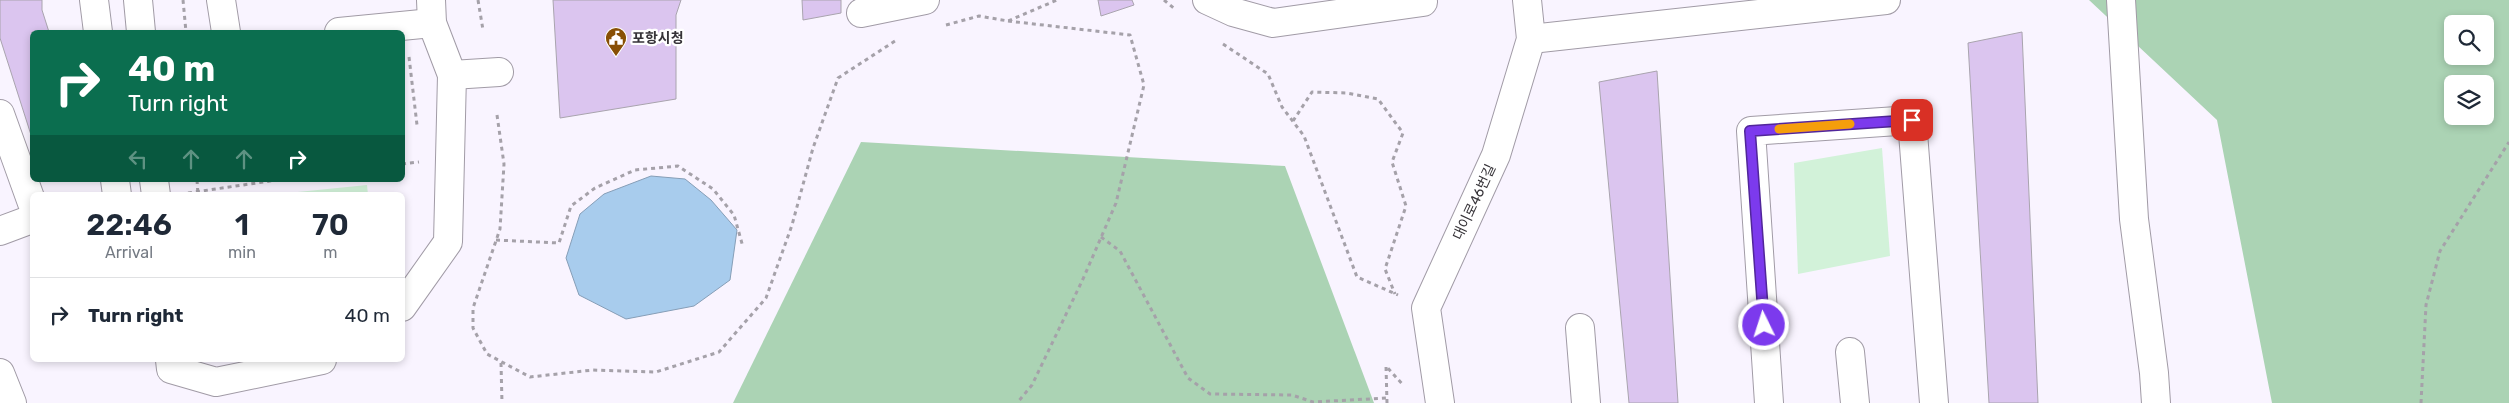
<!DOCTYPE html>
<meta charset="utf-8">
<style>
:root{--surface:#fff;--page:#f6f6f7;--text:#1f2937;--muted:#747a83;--line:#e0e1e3}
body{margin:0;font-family:Rubik,"Noto Sans KR",sans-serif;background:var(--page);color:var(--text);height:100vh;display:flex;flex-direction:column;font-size:19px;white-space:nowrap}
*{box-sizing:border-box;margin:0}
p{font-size:16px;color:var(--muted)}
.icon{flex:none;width:28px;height:28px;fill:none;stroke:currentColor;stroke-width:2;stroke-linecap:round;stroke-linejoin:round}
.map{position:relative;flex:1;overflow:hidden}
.side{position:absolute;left:30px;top:192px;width:375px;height:170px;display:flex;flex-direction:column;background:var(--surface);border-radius:8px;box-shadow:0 2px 8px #0003}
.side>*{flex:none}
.guide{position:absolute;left:30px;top:30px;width:375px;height:152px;border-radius:8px;box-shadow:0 2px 8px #0003;background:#0b6e4f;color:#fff;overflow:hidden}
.fabs{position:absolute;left:2444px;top:15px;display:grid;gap:10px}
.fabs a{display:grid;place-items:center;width:50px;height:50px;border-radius:8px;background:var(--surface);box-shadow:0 2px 8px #0003;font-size:25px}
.pin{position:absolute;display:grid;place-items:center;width:42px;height:42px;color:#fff;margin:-21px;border-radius:10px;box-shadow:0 2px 8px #0006}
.me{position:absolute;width:55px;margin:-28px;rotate:356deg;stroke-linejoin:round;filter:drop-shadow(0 0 4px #0008)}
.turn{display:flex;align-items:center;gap:18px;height:105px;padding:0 15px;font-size:22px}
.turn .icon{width:65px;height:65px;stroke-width:2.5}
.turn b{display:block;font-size:35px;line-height:42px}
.lanes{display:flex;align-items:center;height:48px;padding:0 15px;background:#0003;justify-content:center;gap:25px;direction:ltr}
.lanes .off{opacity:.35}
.eta{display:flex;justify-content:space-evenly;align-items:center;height:85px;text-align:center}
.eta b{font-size:30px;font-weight:600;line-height:35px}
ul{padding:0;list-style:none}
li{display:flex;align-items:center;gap:15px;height:75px;padding:0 15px;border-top:1px solid var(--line)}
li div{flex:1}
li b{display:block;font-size:19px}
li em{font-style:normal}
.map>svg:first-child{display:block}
</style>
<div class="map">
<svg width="2509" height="403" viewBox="0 0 2509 403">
<rect width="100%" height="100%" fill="#f9f4ff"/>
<g fill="#d2f2d9">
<path d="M 1882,148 L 1890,256 L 1798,274 L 1794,163 Z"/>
<path d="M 367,185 L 368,195 L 268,195 Z"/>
</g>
<g fill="#abd3b4" fill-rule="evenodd">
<path d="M 2089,0 L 2509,0 L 2509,403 L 2272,403 L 2217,120 ZM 2452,24 L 2485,24 L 2485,56 L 2452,56 ZM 2452,84 L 2485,84 L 2485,116 L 2452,116 Z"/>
<path d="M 861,142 L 1285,166 L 1374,403 L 733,403 Z"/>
</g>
<path fill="#a8cced" stroke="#869eb7" d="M 651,176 L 685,179 L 711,200 L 737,230 L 730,280 L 694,306 L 626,319 L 579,295 L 566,258 L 580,214 L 604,194 Z"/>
<g fill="#dbc5ef" stroke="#a9a4ae">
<path d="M 0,0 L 42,0 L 42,10 L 49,32 L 32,32 L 32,138 L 0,38 Z"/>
<path d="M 553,0 L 681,0 L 676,15 L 676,99 L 560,118 Z"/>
<path d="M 802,0 L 841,0 L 841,13 L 803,20 Z"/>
<path d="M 1098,0 L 1132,0 L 1134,5 L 1101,16 Z"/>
<path d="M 2022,32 L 2038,403 L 1989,403 L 1968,43 Z"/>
<path d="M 1657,71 L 1678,403 L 1629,403 L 1599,82 Z"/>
</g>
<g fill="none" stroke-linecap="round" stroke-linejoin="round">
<g stroke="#a19ba6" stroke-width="30">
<g id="minor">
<path d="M 94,0 L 98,32"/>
<path d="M 138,0 L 141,32"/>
<path d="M 221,0 L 226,32"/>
<path d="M 1207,0 L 1233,12 L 1273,23 L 1423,2 L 1422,0"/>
<path d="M 2121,0 L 2134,219 L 2154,373 L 2156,403"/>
<path d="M 861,13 L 925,0"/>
<path d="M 339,32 L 432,23"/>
<path d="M 1531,39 L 1886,0"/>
<path d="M 452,75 L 499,72"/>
<path d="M 0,114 L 32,203"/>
<path d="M 115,180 L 117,195"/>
<path d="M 154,180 L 156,195"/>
<path d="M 0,231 L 32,219"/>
<path d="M 402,307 L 448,242 L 452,75 L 432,23 L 431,0"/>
<path d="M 1580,328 L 1586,403"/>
<path d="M 1850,352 L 1855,403"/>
<path d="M 170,360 L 171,369 L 216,382 L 322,360"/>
<path d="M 0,373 L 12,403"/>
<path d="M 1440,403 L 1426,308 L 1496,155 L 1531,39 L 1527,0"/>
<path d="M 1769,403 L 1751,131 L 1912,120 L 1934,403"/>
</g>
</g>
<g stroke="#a5a1a9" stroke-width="3" stroke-dasharray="4 4" stroke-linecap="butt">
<path d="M 183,0 L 186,32"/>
<path d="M 478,0 L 483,30"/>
<path d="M 1164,0 L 1176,10"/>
<path d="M 1008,21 L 1130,35 L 1144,85 L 1116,203 L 1083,279 L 1032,385 L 1017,403"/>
<path d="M 946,25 L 979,16 L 1008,21 L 1057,0"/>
<path d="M 1223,44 L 1268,74 L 1282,107 L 1304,136 L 1357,277 L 1398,295"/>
<path d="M 409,57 L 417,125"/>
<path d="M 497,115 L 504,164 L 500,229 L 473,308 L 473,328 L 487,354 L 530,377 L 593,370 L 656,372 L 719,352 L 766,298 L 792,225 L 813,148 L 838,78 L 895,41"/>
<path d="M 1293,121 L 1312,92 L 1347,93 L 1378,99 L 1403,133 L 1392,162 L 1406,206 L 1385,269 L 1395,294"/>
<path d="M 402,164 L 419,162"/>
<path d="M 197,180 L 198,195"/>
<path d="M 188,193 L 277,180"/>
<path d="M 1101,237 L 1120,251 L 1188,378 L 1210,394 L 1292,395 L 1313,402 L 1387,398"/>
<path d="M 496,240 L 559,243 L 571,206 L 595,188 L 635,170 L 678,166 L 713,189 L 734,215 L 743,247"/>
<path d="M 501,363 L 502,403"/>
<path d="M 1387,403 L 1386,366 L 1404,386"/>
<path d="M 2421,403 L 2426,305 L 2440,251 L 2509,142"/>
</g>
<use href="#minor" stroke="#fff" stroke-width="28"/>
</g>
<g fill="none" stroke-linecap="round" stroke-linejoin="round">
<g stroke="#51269a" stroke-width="12">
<path id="route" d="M 1764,325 L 1750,131 L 1912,120"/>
</g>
<use href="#route" stroke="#7c3aed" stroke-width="9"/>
<path stroke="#f59e0b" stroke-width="9" d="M 1779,129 L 1850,124"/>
</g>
<defs>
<g id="civic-pin" transform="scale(1.125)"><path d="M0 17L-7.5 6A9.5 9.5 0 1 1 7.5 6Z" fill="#884f04" stroke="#fff"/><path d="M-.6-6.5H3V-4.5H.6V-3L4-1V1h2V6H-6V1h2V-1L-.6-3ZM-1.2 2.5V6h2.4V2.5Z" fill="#fff"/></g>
</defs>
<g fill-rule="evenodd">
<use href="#civic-pin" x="616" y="38"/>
</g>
<g text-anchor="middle" stroke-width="4.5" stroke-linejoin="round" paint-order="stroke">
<g font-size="14" font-weight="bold" fill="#363338" stroke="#fff" text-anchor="start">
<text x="632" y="43">포항시청</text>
</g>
<g font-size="14" fill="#363338" stroke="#fff">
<text transform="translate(1474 202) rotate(-65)" y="5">대이로46번길</text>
</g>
</g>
</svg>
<div class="fabs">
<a><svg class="icon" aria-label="search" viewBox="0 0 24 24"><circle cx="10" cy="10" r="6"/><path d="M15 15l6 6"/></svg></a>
<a><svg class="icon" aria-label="layers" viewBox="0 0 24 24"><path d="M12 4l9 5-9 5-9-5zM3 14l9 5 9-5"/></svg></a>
</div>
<div class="pin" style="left:1912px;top:120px;background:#d93025"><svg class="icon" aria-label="arrive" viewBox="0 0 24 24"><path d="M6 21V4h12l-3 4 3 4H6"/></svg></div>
<svg class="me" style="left:1764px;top:325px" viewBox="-20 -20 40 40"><circle r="17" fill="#7c3aed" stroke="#fff" stroke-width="3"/><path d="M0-11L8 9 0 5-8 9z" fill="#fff"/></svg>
<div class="guide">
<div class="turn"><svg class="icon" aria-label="right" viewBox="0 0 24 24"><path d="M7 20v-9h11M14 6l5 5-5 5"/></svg><div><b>40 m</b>Turn right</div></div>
<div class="lanes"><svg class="icon off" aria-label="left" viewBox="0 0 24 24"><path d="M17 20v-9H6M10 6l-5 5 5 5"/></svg><svg class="icon off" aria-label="ahead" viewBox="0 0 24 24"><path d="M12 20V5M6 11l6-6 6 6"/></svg><svg class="icon off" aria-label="ahead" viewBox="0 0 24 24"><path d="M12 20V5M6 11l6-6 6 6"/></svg><svg class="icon" aria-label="right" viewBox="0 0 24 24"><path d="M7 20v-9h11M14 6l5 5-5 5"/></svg></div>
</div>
<section class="side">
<div class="eta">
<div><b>22:46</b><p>Arrival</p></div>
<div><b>1</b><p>min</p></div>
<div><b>70</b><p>m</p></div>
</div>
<ul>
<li><svg class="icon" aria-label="right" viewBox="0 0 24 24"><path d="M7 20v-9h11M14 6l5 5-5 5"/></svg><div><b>Turn right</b></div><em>40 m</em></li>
</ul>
</section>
</div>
